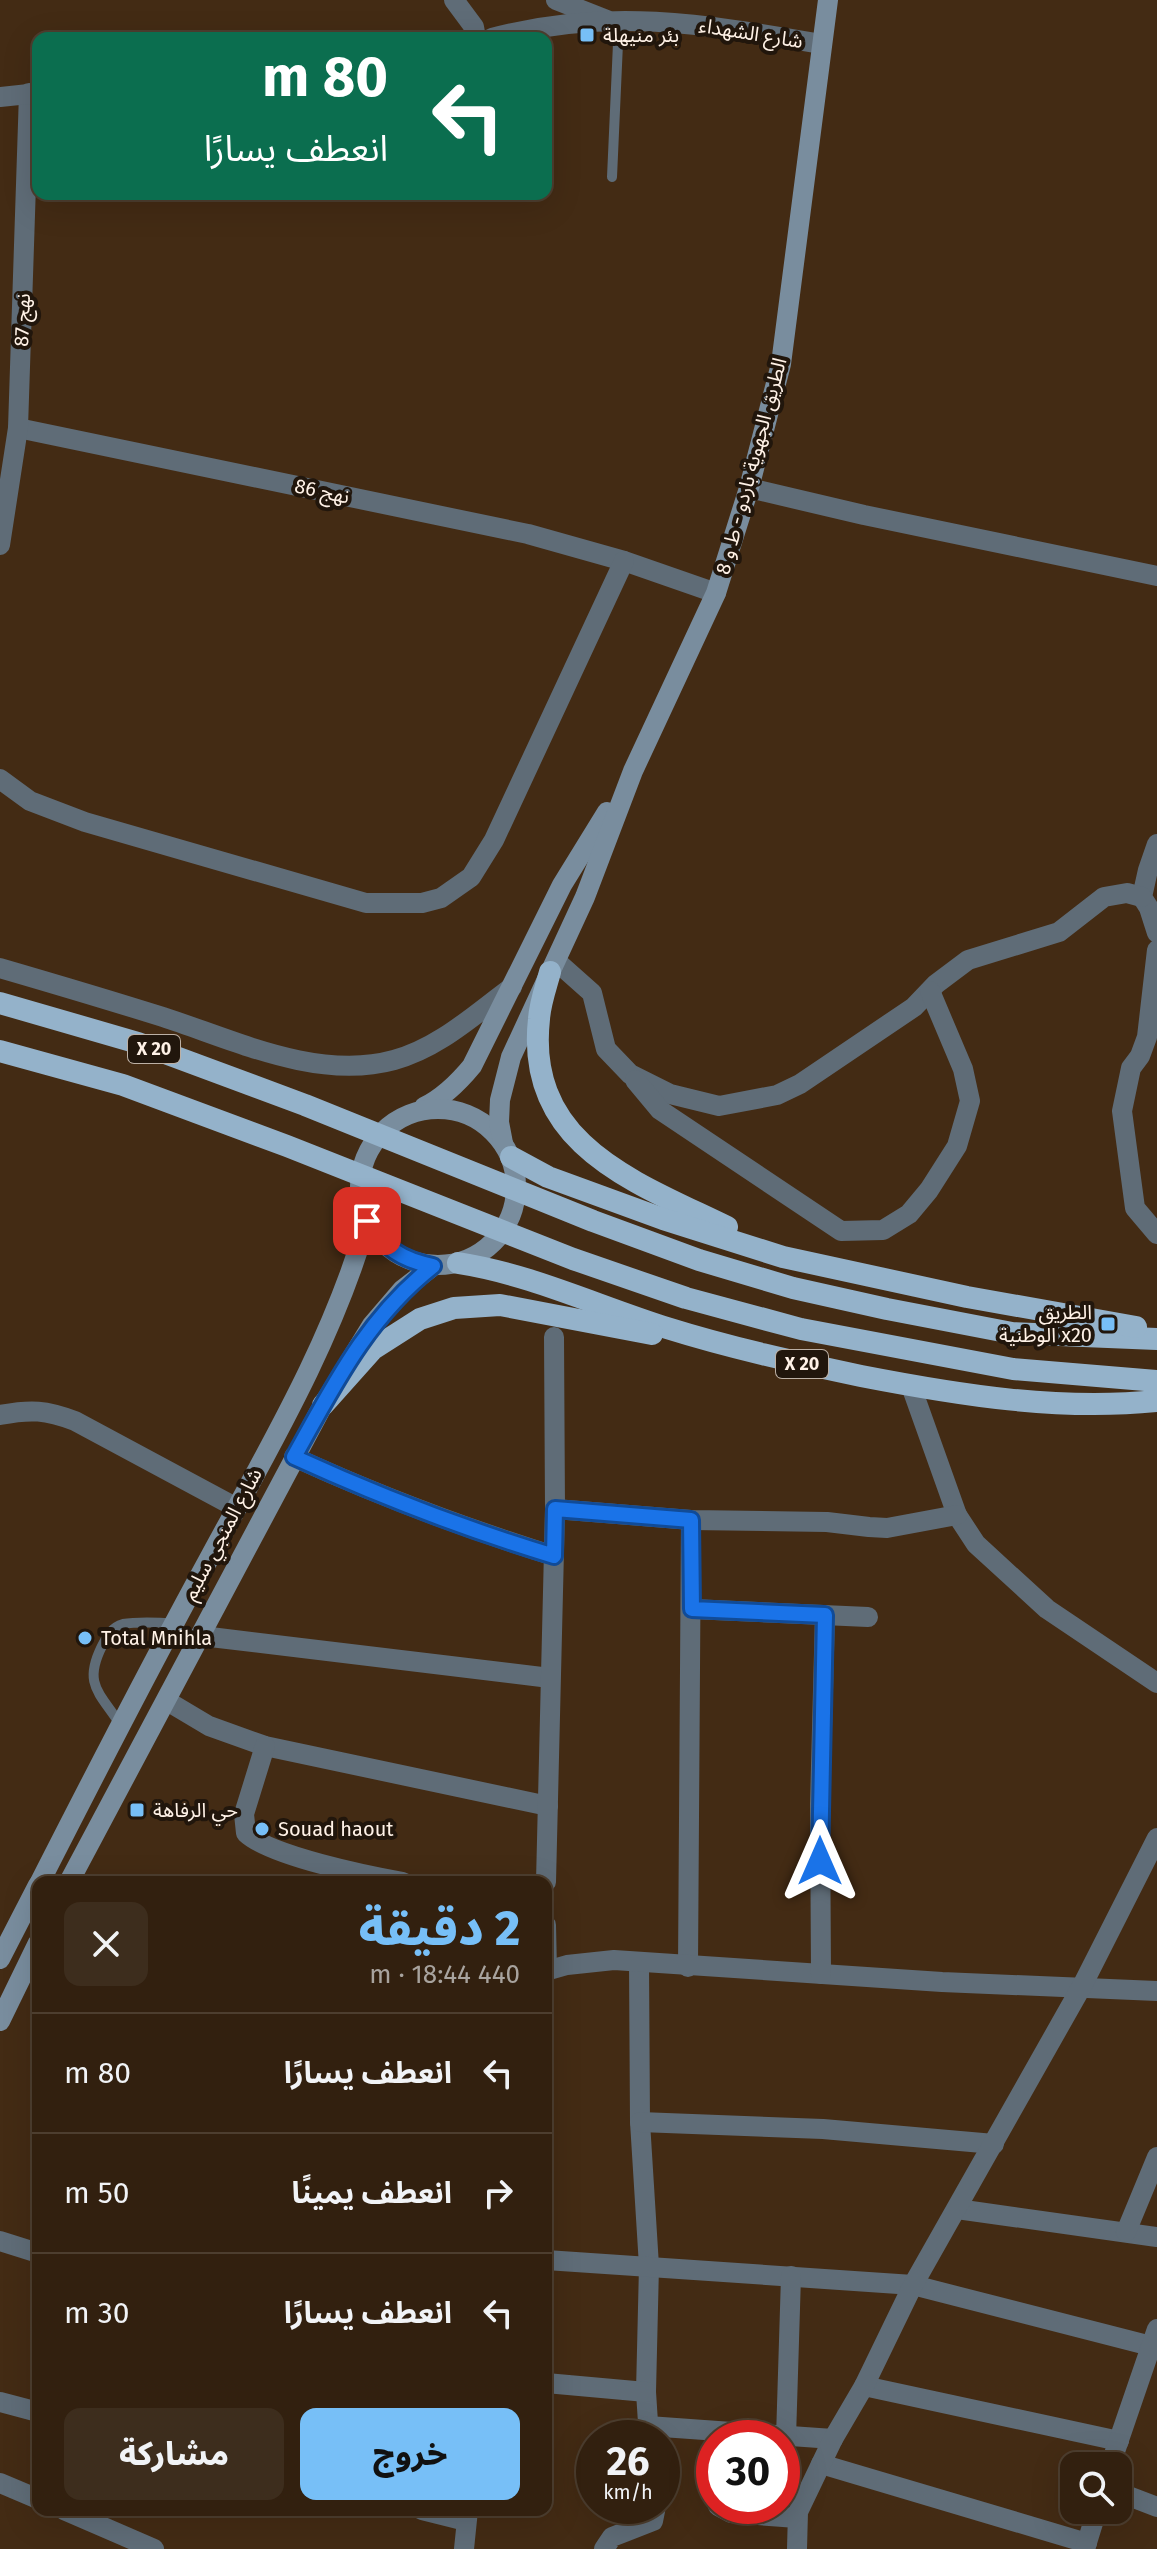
<!DOCTYPE html>
<html lang="ar">
<meta charset="utf-8">
<style>
:root{--surface:#32200f;--page:#3d2d1d;--text:#f1f3f6;--muted:#a8a39e;--line:#4d3e2f;--accent:#77bff7}
body{margin:0;font-family:"Fira Sans","Noto Sans Arabic",sans-serif;background:var(--page);color:var(--text);direction:rtl;height:100vh;display:flex;flex-direction:column;font-size:30px;white-space:nowrap}
*{box-sizing:border-box;margin:0}
p{font-size:26px;color:var(--muted)}
.icon{flex:none;width:44px;height:44px;fill:none;stroke:currentColor;stroke-width:2;stroke-linecap:round;stroke-linejoin:round}
.map{position:relative;flex:1;overflow:hidden;direction:ltr}
.side{position:absolute;left:32px;top:1876px;width:520px;height:640px;display:flex;flex-direction:column;background:var(--surface);border-radius:16px;box-shadow:0 8px 32px #0002,0 0 0 2px var(--line);direction:rtl}
.side>*{flex:none}
.banner{position:absolute;left:32px;top:32px;width:520px;height:168px;border-radius:16px;box-shadow:0 8px 32px #0002,0 0 0 2px var(--line);direction:rtl;background:#0b6e4f;color:#fff;overflow:hidden}
.tools{position:absolute;left:1060px;top:2452px;display:grid;gap:16px}
.tools a{display:grid;place-items:center;width:72px;height:72px;border-radius:16px;background:var(--surface);box-shadow:0 8px 32px #0002,0 0 0 2px var(--line);font-size:40px}
.speed{position:absolute;left:576px;top:2420px;display:flex;gap:16px;font-size:40px;font-weight:700;text-align:center}
.speed>*{display:grid;place-content:center;width:104px;height:104px;border-radius:50%;background:var(--surface);box-shadow:0 8px 32px #0002,0 0 0 2px var(--line);line-height:1}
.speed small{font-size:20px;font-weight:400}
.speed .limit{border:12px solid #d22;background:#fff;color:#111}
.pin{position:absolute;display:grid;place-items:center;width:68px;height:68px;color:#fff;margin:-34px;border-radius:16px;box-shadow:0 4px 12px #0006}
.me{position:absolute;width:88px;margin:-44px;rotate:0deg;stroke-linejoin:round;filter:drop-shadow(0 0 6px #0008)}
.turn{display:flex;align-items:center;gap:28px;height:168px;padding:0 32px;font-size:36px}
.turn .icon{width:104px;height:104px;stroke-width:2.5}
.turn b{display:block;font-size:56px;line-height:68px}
.round{display:grid;place-items:center;flex:none;width:84px;height:84px;border-radius:16px;background:var(--page)}
.headline{display:flex;align-items:center;justify-content:space-between;height:136px;padding:0 32px}
h1{font-size:48px;font-weight:800;line-height:60px;color:var(--accent)}
.cta{display:flex;gap:16px;margin-top:auto;padding:16px 32px}
.cta a{flex:1;height:92px;border-radius:16px;background:var(--accent);color:#111;font-size:32px;font-weight:800;line-height:92px;text-align:center}
.cta a+a{background:var(--page);color:var(--text)}
ul{padding:0;list-style:none}
li{display:flex;align-items:center;gap:24px;height:120px;padding:0 32px;border-top:2px solid var(--line)}
li div{flex:1}
li b{display:block;font-size:30px}
li em{font-style:normal}
.map>svg:first-child{display:block}
</style>
<div class="map">
<svg width="1157" height="2549" viewBox="0 0 1157 2549">
<rect width="100%" height="100%" fill="#432b14"/>
<g fill="none" stroke-linecap="round" stroke-linejoin="round">
<g stroke="#5f6c77" stroke-width="10">
<path d="M 612,177 L 619,21"/>
<path d="M 120,1724 C 99,1692 83,1684 102,1646 C 107,1636 112,1627 123,1624 C 139,1621 158,1623 174,1623"/>
</g>
<g stroke="#5f6c77" stroke-width="20">
<path d="M 454,0 L 474,27 L 476,38"/>
<path d="M 556,0 L 607,20"/>
<path d="M 18,428 L 528,534 L 624,561 L 716,593"/>
<path d="M 749,488 L 864,515 L 1157,576"/>
<path d="M 0,545 L 18,428 L 29,93"/>
<path d="M 0,779 L 30,801 L 85,822 L 366,903 L 422,903 L 441,898 L 471,877 L 494,840 L 624,561"/>
<path d="M 1157,844 L 1148,870 L 1142,897 L 1149,908 L 1157,933"/>
<path d="M 1157,950 L 1147,1037 L 1140,1056 L 1131,1068 L 1122,1111 L 1135,1208 L 1157,1234"/>
<path d="M 556,961 L 592,993 L 606,1049 L 630,1074 L 670,1094 L 719,1106 L 777,1095 L 800,1084 L 914,1007 L 936,984 L 968,960 L 1059,932 L 1104,897 L 1127,893 L 1142,897"/>
<path d="M 635,1080 L 660,1110 L 841,1231 L 883,1230 L 909,1214 L 929,1190 L 957,1146 L 970,1101 L 963,1069 L 930,991"/>
<path d="M 911,1386 L 957,1515 L 976,1544 L 1047,1609 L 1157,1683"/>
<path d="M 0,1415 C 31,1409 46,1410 75,1421 L 237,1508"/>
<path d="M 294,1457 C 379,1496 465,1528 554,1556"/>
<path d="M 555,1509 L 691,1520 L 827,1522 L 869,1527 L 887,1528 L 957,1515"/>
<path d="M 692,1609 L 868,1617"/>
<path d="M 202,1636 L 550,1678"/>
<path d="M 167,1701 L 209,1726 L 265,1746 L 548,1806"/>
<path d="M 265,1746 L 244,1814 L 246,1833 C 270,1856 369,1876 403,1882"/>
<path d="M 546,1882 L 555,1509 L 554,1337"/>
<path d="M 546,1925 L 547,1971"/>
<path d="M 639,1962 L 640,2122 L 649,2266 L 646,2392 L 649,2438"/>
<path d="M 688,1967 L 691,1520"/>
<path d="M 546,1971 L 567,1965 L 614,1960 L 942,1982 L 1157,1991"/>
<path d="M 821,1974 L 820,1804 L 825,1615"/>
<path d="M 640,2122 L 823,2129 L 994,2144"/>
<path d="M 957,2209 L 1157,2237"/>
<path d="M 1126,2232 L 1157,2157"/>
<path d="M 0,2241 L 38,2253"/>
<path d="M 546,2260 L 913,2285 L 1151,2346"/>
<path d="M 546,2383 L 646,2392"/>
<path d="M 864,2386 L 1119,2441"/>
<path d="M 0,2402 L 38,2412"/>
<path d="M 648,2426 L 833,2439"/>
<path d="M 786,2438 L 791,2276"/>
<path d="M 821,2464 L 1087,2543"/>
<path d="M 1110,2466 L 1157,2329"/>
<path d="M 0,2483 L 38,2499"/>
<path d="M 1118,2492 L 1157,2507"/>
<path d="M 718,2506 L 731,2513 L 797,2518"/>
<path d="M 64,2510 L 154,2549"/>
<path d="M 422,2510 L 466,2521"/>
<path d="M 464,2549 L 468,2510"/>
<path d="M 604,2549 L 612,2537 L 653,2521 L 656,2506"/>
<path d="M 797,2549 L 798,2512 L 833,2439 L 864,2386 L 913,2285 L 1082,1986 L 1157,1838"/>
<path d="M 1085,2549 L 1097,2510"/>
</g>
<g stroke="#5f6c77" stroke-width="20">
<path d="M 492,38 C 608,7 705,24 821,44"/>
<path d="M 0,97 L 38,93"/>
<path d="M 0,968 C 55,984 109,1000 163,1017 C 234,1040 318,1081 394,1060 C 439,1048 475,1014 512,987"/>
</g>
<g stroke="#798d9e" stroke-width="20">
<path d="M 424,1107 C 444,1097 458,1083 472,1066 L 562,885 L 607,812"/>
<circle cx="438" cy="1187" r="78"/>
<path d="M 503,1143 L 499,1122 L 500,1100 L 511,1057 L 585,897 L 633,771 L 716,593 L 749,488 L 781,364 L 828,0"/>
<path d="M 40,1882 C 96,1772 152,1663 211,1555 C 269,1448 333,1340 367,1221"/>
<path d="M 69,1882 L 323,1405 L 372,1325 L 402,1290 L 433,1266"/>
<path d="M 0,1959 L 38,1885"/>
<path d="M 0,2021 L 38,1943"/>
</g>
<g stroke="#94b2ca" stroke-width="22">
<path d="M 550,972 C 546,987 540,1003 539,1019 C 525,1145 635,1182 727,1227"/>
<path d="M 0,1003 L 138,1043 L 305,1105 L 593,1221 L 699,1260 L 793,1288 L 887,1309 L 1012,1333 L 1157,1339"/>
<path d="M 0,1051 L 123,1085 L 287,1146 L 573,1259 L 686,1298 L 801,1329 L 1013,1369 L 1157,1381"/>
<path d="M 511,1157 L 548,1177 L 663,1219 L 783,1257 L 967,1297 L 1136,1327"/>
<path d="M 458,1263 C 530,1274 597,1306 667,1328 C 731,1348 795,1362 861,1376 C 959,1395 1058,1411 1157,1401"/>
<path d="M 323,1405 L 373,1349 L 420,1319 L 454,1308 L 500,1305 L 652,1334"/>
</g>
</g>
<g fill="none" stroke-linecap="round" stroke-linejoin="round">
<g stroke="#114b97" stroke-width="20">
<path id="route" d="M 367,1221 C 384,1248 402,1260 433,1266 C 367,1318 334,1385 294,1457 C 379,1496 465,1529 554,1556 L 555,1509 L 691,1520 L 692,1609 L 825,1615 L 820,1861"/>
</g>
<use href="#route" stroke="#1a73e8" stroke-width="14"/>
</g>
<g fill="#77bff7" stroke="#21160c" stroke-width="3">
<rect x="579" y="27" width="16" height="16" rx="4"/>
<rect x="1100" y="1316" width="16" height="16" rx="4"/>
<circle cx="85" cy="1638" r="8"/>
<rect x="129" y="1802" width="16" height="16" rx="4"/>
<circle cx="262" cy="1829" r="8"/>
</g>
<g text-anchor="middle" stroke-width="8" stroke-linejoin="round" paint-order="stroke">
<g fill="#21160c" stroke="#bcb0a5" stroke-width="2">
<rect x="128" y="1035" width="52" height="28" rx="6"/>
<rect x="776" y="1350" width="52" height="28" rx="6"/>
</g>
<g font-size="18" font-weight="bold" fill="#fff2e7">
<text x="154" y="1055">X 20</text>
<text x="802" y="1370">X 20</text>
</g>
<g font-size="20" fill="#fff2e7" stroke="#21160c">
<text transform="translate(751 33) rotate(9)" y="7">شارع الشهداء</text>
<text transform="translate(22 320) rotate(-88)" y="7">نهج 87</text>
<text transform="translate(751 466) rotate(-75)" y="7">الطريق الجهوية باردو - ط و 8</text>
<text transform="translate(322 491) rotate(12)" y="7">نهج 86</text>
<text transform="translate(222 1534) rotate(-62)" y="7">شارع المنجي سليم</text>
</g>
<g font-size="20" fill="#fff2e7" stroke="#21160c" text-anchor="start">
<text x="603" y="42">بئر منيهلة</text>
<text x="1092" y="1319" text-anchor="end">الطريق<tspan x="1092" dy="23">الوطنية x20</tspan></text>
<text x="101" y="1645">Total Mnihla</text>
<text x="153" y="1817">حي الرفاهة</text>
<text x="278" y="1836">Souad haout</text>
</g>
</g>
</svg>
<div class="tools">
<a><svg class="icon" aria-label="search" viewBox="0 0 24 24"><circle cx="10" cy="10" r="6"/><path d="M15 15l6 6"/></svg></a>
</div>
<div class="speed"><div>26<small>km/h</small></div><div class="limit">30</div></div>
<div class="pin" style="left:367px;top:1221px;background:#d93025"><svg class="icon" aria-label="arrive" viewBox="0 0 24 24"><path d="M6 21V4h12l-3 4 3 4H6"/></svg></div>
<svg class="me" style="left:820px;top:1861px" viewBox="-20 -20 40 40"><path d="M0-17L14 15 0 8-14 15z" fill="#1a73e8" stroke="#fff" stroke-width="4"/></svg>
<div class="banner">
<div class="turn"><svg class="icon" aria-label="left" viewBox="0 0 24 24"><path d="M17 20v-9H6M10 6l-5 5 5 5"/></svg><div><b>80 m</b>انعطف يسارًا</div></div>
</div>
<section class="side">
<div class="headline"><div><h1>2 دقيقة</h1><p>440 m · 18:44</p></div><a class="round"><svg class="icon" aria-label="close" viewBox="0 0 24 24"><path d="M6 6l12 12M18 6L6 18"/></svg></a></div>
<ul>
<li><svg class="icon" aria-label="left" viewBox="0 0 24 24"><path d="M17 20v-9H6M10 6l-5 5 5 5"/></svg><div><b>انعطف يسارًا</b></div><em>80 m</em></li>
<li><svg class="icon" aria-label="right" viewBox="0 0 24 24"><path d="M7 20v-9h11M14 6l5 5-5 5"/></svg><div><b>انعطف يمينًا</b></div><em>50 m</em></li>
<li><svg class="icon" aria-label="left" viewBox="0 0 24 24"><path d="M17 20v-9H6M10 6l-5 5 5 5"/></svg><div><b>انعطف يسارًا</b></div><em>30 m</em></li>
</ul>
<div class="cta"><a>خروج</a><a>مشاركة</a></div>
</section>
</div>
